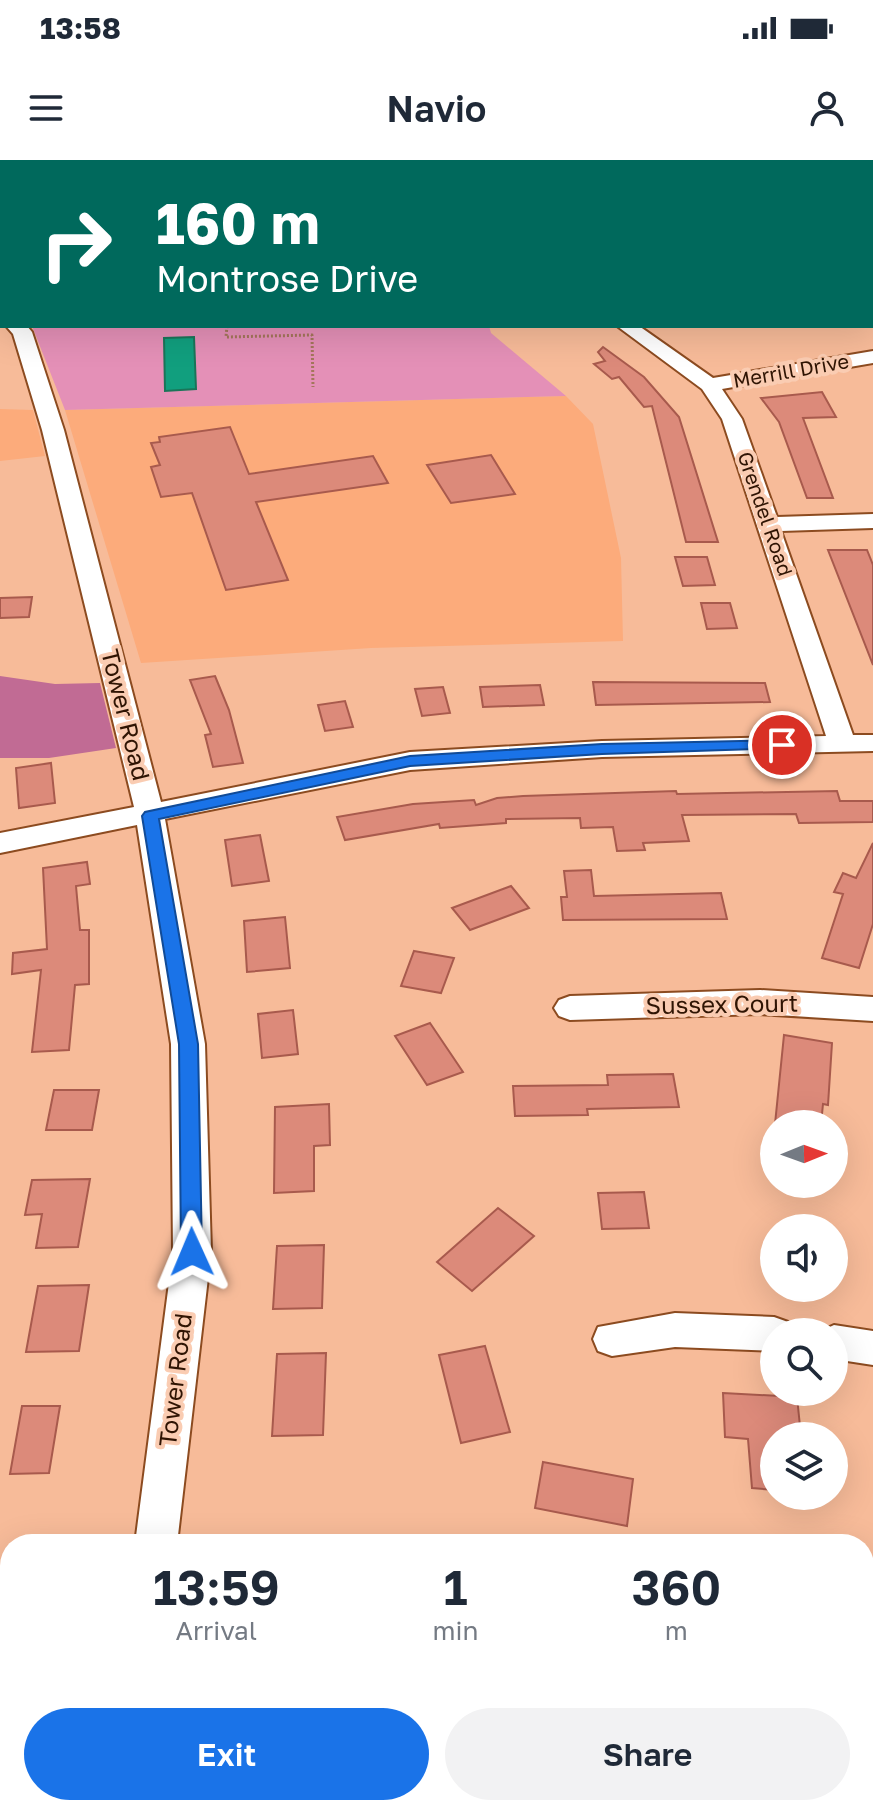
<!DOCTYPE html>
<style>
:root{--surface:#fff;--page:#f2f2f3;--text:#1f2937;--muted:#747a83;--accent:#1a73e8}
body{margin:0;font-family:"Golos Text",sans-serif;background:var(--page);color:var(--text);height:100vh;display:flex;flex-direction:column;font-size:30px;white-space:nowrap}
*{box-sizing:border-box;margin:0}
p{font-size:26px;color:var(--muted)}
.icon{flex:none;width:44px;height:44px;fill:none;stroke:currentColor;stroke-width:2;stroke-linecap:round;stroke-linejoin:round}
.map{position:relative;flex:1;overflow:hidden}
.drawer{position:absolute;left:0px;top:1374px;width:874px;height:282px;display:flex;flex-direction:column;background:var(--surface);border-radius:32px 32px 0 0;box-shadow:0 8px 32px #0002}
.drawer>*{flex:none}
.hud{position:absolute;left:0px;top:0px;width:874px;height:168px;box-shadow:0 8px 32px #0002;background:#00695c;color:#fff;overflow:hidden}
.needle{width:52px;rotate:89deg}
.tools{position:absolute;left:760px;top:950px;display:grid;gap:16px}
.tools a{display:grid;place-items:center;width:88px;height:88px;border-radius:50%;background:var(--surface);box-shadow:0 8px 32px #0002;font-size:40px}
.pin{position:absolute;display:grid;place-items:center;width:68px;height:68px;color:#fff;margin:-34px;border:4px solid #fff;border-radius:50%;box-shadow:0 2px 8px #0007}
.me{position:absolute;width:88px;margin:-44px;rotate:359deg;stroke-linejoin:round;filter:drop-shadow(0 0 6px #0008)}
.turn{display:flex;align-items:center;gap:28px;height:168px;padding:0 24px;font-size:36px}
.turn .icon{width:104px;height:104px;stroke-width:2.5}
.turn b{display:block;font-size:56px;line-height:68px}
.eta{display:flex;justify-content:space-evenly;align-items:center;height:136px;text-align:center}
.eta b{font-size:48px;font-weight:600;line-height:56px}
.button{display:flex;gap:16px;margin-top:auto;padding:16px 24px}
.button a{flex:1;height:92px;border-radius:48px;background:var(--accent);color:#fff;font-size:32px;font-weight:600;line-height:92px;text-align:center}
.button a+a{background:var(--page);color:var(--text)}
.status{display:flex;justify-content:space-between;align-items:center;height:56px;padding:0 40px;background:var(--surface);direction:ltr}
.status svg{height:22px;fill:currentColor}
header{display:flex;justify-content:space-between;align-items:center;height:104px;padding:0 24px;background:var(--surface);font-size:36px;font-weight:600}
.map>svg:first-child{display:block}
</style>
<div class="status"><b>13:58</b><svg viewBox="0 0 49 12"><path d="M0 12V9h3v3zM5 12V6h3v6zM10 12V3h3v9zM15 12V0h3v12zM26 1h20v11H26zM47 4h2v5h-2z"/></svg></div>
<header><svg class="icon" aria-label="menu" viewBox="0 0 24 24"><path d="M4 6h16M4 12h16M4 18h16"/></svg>Navio<svg class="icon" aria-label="person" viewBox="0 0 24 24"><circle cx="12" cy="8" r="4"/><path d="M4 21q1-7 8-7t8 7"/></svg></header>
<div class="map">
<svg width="873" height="1655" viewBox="0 0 873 1655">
<rect width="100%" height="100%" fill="#f7bb99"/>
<g fill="#fcab7b">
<path d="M 566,236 L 593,264 L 621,398 L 623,481 L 371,488 L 141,503 L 65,250 Z"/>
<path d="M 0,249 L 33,250 L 45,296 L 0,301 Z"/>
</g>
<path fill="#e490b7" d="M 32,166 L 489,166 L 491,173 L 566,236 L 65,250 Z"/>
<path fill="#c16b94" d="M 0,516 L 55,524 L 100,523 L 116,588 L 49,598 L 0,598 Z"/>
<path fill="#119f7e" stroke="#1a7559" stroke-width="2" d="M 194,177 L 196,229 L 165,231 L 164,178 Z"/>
<g fill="#dc8a7a" stroke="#a85a4d" stroke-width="2">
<path d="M 603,187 L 644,217 L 679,257 L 718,382 L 686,382 L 652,246 L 644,247 L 619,217 L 612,219 L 594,204 L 605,201 L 598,192 Z"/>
<path d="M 822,232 L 836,257 L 803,258 L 833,338 L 807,338 L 779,262 L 761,238 Z"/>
<path d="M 230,267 L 249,314 L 373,296 L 388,323 L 256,342 L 288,420 L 226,430 L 192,333 L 161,337 L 151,307 L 160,305 L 151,283 L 160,282 L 159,277 Z"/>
<path d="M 491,295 L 515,334 L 451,343 L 427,305 Z"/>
<path d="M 828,390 L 867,390 L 873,405 L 873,505 Z"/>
<path d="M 675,397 L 707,397 L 715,425 L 683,426 Z"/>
<path d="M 32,437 L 29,457 L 0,458 L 0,438 Z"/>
<path d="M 701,443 L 730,443 L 737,468 L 707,469 Z"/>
<path d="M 215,516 L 229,550 L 243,603 L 213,607 L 205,575 L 211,574 L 190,520 Z"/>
<path d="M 593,522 L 765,523 L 770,542 L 596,545 Z"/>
<path d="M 540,525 L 544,545 L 483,547 L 480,527 Z"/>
<path d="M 443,527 L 450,553 L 422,556 L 415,529 Z"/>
<path d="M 345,541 L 353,567 L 325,571 L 318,545 Z"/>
<path d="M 51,603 L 55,643 L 19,648 L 16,608 Z"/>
<path d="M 676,631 L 677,634 L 837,631 L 840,641 L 873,641 L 873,662 L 799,663 L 796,654 L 682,655 L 689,681 L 643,683 L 645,690 L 617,691 L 613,667 L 581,668 L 580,658 L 506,659 L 506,663 L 440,668 L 439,664 L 345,680 L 337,657 L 413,644 L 474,640 L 476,645 L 497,638 L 523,636 Z"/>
<path d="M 260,675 L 269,721 L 232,726 L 225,680 Z"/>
<path d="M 873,683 L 873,764 L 859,808 L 822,798 L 843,734 L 834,732 L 843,713 L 856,718 Z"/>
<path d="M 87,702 L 90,724 L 76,726 L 80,770 L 89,770 L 89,824 L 75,825 L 69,890 L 32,892 L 41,810 L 12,814 L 13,793 L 47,789 L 43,708 Z"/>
<path d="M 591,710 L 594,736 L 721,733 L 727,759 L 563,760 L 561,737 L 567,737 L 564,711 Z"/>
<path d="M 511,726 L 529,748 L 470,770 L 452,748 Z"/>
<path d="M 285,757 L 290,808 L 247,812 L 244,761 Z"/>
<path d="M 414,791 L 454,798 L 441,833 L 401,826 Z"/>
<path d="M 293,850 L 298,894 L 262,898 L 258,854 Z"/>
<path d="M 430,863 L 463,912 L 427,925 L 395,876 Z"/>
<path d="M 784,875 L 832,883 L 828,945 L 823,944 L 821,964 L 775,964 Z"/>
<path d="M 673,914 L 679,947 L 587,949 L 588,955 L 515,956 L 513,926 L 608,925 L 607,915 Z"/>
<path d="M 54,930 L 99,930 L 92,970 L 46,970 Z"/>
<path d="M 329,944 L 330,985 L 314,986 L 314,1031 L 274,1033 L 275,947 Z"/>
<path d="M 90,1019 L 78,1087 L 36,1088 L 42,1054 L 25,1055 L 32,1020 Z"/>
<path d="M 644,1032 L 649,1068 L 602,1069 L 598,1033 Z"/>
<path d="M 498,1048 L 534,1076 L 472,1131 L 437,1102 Z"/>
<path d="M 324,1085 L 322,1148 L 273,1149 L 277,1086 Z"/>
<path d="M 89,1125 L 79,1191 L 26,1192 L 38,1126 Z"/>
<path d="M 485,1186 L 510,1272 L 461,1283 L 439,1195 Z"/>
<path d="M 326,1193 L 323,1275 L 272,1276 L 277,1194 Z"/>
<path d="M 723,1233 L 797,1237 L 801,1276 L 774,1276 L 774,1330 L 752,1328 L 748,1279 L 725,1277 Z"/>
<path d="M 22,1246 L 60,1246 L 49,1313 L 10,1314 Z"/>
<path d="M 543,1302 L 633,1319 L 627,1366 L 535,1348 Z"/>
</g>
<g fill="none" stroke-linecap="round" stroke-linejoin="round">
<g stroke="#8c4b20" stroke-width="4">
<g id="minor">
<path d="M 756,0 L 773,0 L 774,2 L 757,2 Z"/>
<rect x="872" y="56" width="1" height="10"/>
<path d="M 0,57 L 2,57 L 0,68 Z"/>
<rect x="0" y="140" width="2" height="12"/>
<path d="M 6,166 L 27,166 L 32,172 L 64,270 L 161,642 L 410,592 L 602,581 L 826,576 L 722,259 L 702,229 L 617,166 L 639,166 L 713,218 L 873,191 L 873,203 L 722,229 L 742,259 L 777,357 L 873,354 L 873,368 L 781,371 L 853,575 L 873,575 L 873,591 L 602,597 L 410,610 L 165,659 L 205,884 L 211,1092 L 177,1384 L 135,1384 L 173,1092 L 171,884 L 137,665 L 0,693 L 0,673 L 134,647 L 42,270 L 13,174 Z"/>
<path d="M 760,830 L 873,837 L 873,861 L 760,854 L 570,860 L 559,856 L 554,848 L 559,840 L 570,836 Z"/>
<path d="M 675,1153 L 774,1157 L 788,1162 L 792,1172 L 774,1172 L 774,1191 L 675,1187 L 612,1196 L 598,1191 L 593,1179 L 598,1167 Z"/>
<path d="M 834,1165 L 873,1171 L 873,1205 L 834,1199 L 834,1172 L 819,1172 Z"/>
<path d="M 92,1646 L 140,1646 L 139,1655 L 91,1655 Z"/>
</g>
</g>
<path stroke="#a4765b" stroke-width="3" stroke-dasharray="2 2" stroke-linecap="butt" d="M 227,166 L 226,177 L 312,175 L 313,227"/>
<use href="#minor" fill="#fff" fill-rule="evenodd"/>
</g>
<path fill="#1a73e8" stroke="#114b97" stroke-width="2" d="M 782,580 L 790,585 L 788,588 L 602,594 L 410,606 L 159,659 L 198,884 L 202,1092 L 199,1098 L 184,1098 L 181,1092 L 179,884 L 142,656 L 145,652 L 410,596 L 602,584 Z"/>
<g text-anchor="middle" stroke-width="8" stroke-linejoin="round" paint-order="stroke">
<g font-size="20" fill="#2f1403" stroke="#faccb2">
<text transform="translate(791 211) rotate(-10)" y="7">Merrill Drive</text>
<text transform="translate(765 354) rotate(71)" y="7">Grendel Road</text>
</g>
<g font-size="24" fill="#2f1403" stroke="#faccb2">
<text transform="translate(125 555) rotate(76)" y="8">Tower Road</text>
<text transform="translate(722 845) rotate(-1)" y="8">Sussex Court</text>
<text transform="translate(176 1220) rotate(-83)" y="8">Tower Road</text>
</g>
</g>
</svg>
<div class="tools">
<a><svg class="needle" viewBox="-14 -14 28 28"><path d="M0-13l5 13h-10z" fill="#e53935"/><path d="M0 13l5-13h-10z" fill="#747a83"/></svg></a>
<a><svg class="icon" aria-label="sound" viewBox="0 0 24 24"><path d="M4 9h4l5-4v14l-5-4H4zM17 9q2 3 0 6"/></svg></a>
<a><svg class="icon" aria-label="search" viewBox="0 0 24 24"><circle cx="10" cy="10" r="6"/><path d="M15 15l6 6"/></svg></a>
<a><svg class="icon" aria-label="layers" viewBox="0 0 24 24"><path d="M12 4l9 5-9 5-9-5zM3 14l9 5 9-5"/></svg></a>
</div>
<div class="pin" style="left:782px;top:585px;background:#d93025"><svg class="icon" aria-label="arrive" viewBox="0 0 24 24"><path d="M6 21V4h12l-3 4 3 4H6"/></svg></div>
<svg class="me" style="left:192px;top:1092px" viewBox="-20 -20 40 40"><path d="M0-17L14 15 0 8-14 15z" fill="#1a73e8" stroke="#fff" stroke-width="4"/></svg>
<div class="hud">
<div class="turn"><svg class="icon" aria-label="right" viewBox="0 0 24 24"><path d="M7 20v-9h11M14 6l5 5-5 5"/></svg><div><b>160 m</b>Montrose Drive</div></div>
</div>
<section class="drawer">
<div class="eta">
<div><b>13:59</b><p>Arrival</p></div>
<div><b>1</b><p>min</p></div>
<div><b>360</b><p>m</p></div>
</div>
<div class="button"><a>Exit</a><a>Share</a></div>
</section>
</div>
